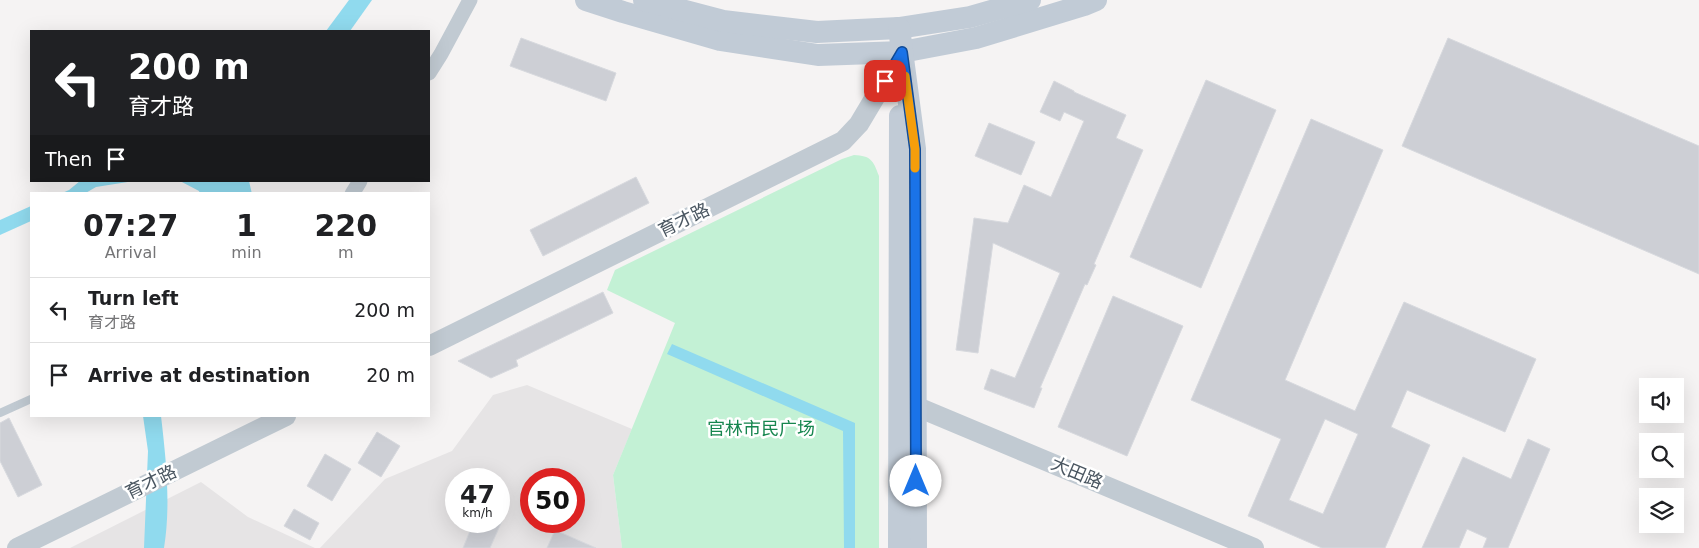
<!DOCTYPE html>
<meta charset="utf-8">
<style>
:root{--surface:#fff;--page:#f2f2f2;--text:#202124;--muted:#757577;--line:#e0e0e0}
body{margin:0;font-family:"DejaVu Sans","Noto Sans SC",sans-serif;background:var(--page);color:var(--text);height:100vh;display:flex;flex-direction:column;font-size:19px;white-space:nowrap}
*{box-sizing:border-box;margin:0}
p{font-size:16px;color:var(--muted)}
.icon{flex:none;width:28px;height:28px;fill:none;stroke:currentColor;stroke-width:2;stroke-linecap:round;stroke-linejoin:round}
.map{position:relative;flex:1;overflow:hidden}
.sheet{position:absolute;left:30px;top:192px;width:400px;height:225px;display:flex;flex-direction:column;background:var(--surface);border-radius:0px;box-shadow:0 5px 20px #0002}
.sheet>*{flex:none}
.top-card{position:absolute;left:30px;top:30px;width:400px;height:152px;border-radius:0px;box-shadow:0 5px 20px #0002;background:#202124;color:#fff;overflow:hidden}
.buttons{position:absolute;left:1639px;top:378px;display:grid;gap:10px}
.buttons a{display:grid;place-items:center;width:45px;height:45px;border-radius:0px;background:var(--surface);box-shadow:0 5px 20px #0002;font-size:25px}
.speed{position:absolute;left:445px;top:468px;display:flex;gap:10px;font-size:25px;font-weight:700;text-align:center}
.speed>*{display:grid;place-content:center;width:65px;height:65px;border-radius:50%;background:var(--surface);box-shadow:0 5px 20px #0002;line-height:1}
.speed small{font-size:12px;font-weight:400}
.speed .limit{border:8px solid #d22;background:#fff;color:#111}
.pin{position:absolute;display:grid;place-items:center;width:42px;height:42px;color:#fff;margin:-21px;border-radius:10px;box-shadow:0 2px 8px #0006}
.me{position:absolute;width:55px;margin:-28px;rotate:0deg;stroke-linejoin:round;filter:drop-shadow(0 0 4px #0008)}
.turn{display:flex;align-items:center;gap:18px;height:105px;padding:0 15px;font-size:22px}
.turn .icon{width:65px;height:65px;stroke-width:2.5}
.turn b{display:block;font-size:35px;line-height:42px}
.then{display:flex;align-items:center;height:48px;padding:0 15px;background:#0003;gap:10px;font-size:19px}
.eta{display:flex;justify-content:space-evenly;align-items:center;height:85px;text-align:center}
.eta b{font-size:30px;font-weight:800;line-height:35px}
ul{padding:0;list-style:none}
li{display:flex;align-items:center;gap:15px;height:65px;padding:0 15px;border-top:1px solid var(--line)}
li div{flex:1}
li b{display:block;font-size:19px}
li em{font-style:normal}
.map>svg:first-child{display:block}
</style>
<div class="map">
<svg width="1699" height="548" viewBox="0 0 1699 548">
<rect width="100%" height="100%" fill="#f5f3f3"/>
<g fill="#e6e4e5" fill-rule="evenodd">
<path d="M 527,385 L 632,429 L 613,475 L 622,548 L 320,548 L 385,479 L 452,451 L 493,395 ZM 456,479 L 499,479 L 499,521 L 456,521 ZM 531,479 L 574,479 L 574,521 L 531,521 Z"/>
<path d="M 201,482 L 248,517 L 315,548 L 70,548 Z"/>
</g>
<path fill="#c3f1d5" d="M 854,155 C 871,156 873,160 879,176 L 879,548 L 622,548 L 613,475 L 675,323 L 607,290 L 615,270 L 842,159 Z"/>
<g fill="#90daee">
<path d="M 349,0 L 372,0 L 350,31 L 326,31 Z"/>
<path d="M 80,181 L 134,181 L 96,187 L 84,194 L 60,194 L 69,190 Z"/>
<path d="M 180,181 L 249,181 L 252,194 L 200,194 L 199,191 Z"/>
<path d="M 31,206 L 31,221 L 0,235 L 0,220 Z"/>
<path d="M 672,344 L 855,423 L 855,548 L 844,548 L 843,431 L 667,354 Z"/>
<path d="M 143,416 L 161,416 C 166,459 171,505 164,548 L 144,548 L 148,451 Z"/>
</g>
<g fill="#cdcfd5" stroke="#d7d9de" fill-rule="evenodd">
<path d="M 521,38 L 616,73 L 606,101 L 510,66 Z"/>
<path d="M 1448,38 L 1699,146 L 1699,274 L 1402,146 Z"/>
<path d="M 1206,80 L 1276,110 L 1201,288 L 1130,257 Z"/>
<path d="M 1054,81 L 1074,91 L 1074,92 L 1126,115 L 1116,138 L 1143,150 L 1094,264 L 1096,265 L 1087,285 L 1085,284 L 1040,388 L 1042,388 L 1034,408 L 984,389 L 991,369 L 1015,378 L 1060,273 L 993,243 L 978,353 L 956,350 L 974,218 L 1008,223 L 1024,185 L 1051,197 L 1084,121 L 1064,112 L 1060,121 L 1040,112 Z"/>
<path d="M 1311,119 L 1383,150 L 1285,380 L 1355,411 L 1404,302 L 1536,359 L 1505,432 L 1407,390 L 1391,427 L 1430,445 L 1385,548 L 1322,548 L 1248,516 L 1281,439 L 1191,400 ZM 1325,419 L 1358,434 L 1323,514 L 1289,500 Z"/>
<path d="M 989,123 L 1035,142 L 1021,175 L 975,156 Z"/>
<path d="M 636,177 L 649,203 L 543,256 L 530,230 Z"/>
<path d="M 603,292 L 613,313 L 516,360 L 518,366 L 491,378 L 458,361 Z"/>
<path d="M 1113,296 L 1183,326 L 1127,456 L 1058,427 Z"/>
<path d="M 9,418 L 42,485 L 18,497 L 0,461 L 0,423 Z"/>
<path d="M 377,432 L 400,446 L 381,477 L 358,463 Z"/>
<path d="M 1528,439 L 1550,449 L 1508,548 L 1483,548 L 1487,538 L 1467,529 L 1459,548 L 1422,548 L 1463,457 L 1511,479 Z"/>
<path d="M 325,454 L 351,469 L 332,501 L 307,486 Z"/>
<path d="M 294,509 L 319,523 L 310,540 L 284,526 Z"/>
<path d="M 474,521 L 502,521 L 490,548 L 463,548 Z"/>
<path d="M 555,530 L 596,548 L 547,548 Z"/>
</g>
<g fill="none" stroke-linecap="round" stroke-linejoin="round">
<path stroke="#c1cad2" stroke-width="8" d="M 0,413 L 31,399"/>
<g stroke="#c1cad2" stroke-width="15">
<path d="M 429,73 L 441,54 L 470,0"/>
<path d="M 352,194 L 360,181"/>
</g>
<g stroke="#c1cad2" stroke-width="20">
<path d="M 429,346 L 843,141 L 859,124 L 902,52"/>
<path d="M 901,405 L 915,406 L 1254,548"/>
<path d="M 17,548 L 286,416"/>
</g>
<g stroke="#c1cbd6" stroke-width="22">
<path d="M 586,0 L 623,12 L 720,40 L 818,55 L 902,52 L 976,38 L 1084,5 L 1096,0"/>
<path d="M 644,0 L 723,21 L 817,32 L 899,28 L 970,17 L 1030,0"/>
<path d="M 899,28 L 915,149 L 916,548"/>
<path d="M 899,548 L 900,116"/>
</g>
</g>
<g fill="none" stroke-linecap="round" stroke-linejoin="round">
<g stroke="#114b97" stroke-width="12">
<path id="route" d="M 885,81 L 902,52 L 915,149 L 916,481"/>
</g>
<use href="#route" stroke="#1a73e8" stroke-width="9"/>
<path stroke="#f59e0b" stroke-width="9" d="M 905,76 L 915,149 L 915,168"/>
</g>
<g text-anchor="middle" stroke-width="5" stroke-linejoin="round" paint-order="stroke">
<g font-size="18" fill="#4a5661" stroke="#fff">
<text transform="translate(684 220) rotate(-26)" y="6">育才路</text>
<text transform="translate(1077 473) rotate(23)" y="6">大田路</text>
<text transform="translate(151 482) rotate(-26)" y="6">育才路</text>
</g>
<g font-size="18" fill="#17864f" stroke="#fff">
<text x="761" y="435">官林市民广场</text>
</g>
</g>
</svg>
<div class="buttons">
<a><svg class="icon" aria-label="sound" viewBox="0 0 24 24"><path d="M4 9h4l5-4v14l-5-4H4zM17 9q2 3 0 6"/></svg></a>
<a><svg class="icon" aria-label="search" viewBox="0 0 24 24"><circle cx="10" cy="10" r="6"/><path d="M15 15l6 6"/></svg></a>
<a><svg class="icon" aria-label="layers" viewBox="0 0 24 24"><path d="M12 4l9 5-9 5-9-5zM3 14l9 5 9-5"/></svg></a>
</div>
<div class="speed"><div>47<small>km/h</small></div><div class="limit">50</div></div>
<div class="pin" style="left:885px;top:81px;background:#d93025"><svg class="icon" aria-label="arrive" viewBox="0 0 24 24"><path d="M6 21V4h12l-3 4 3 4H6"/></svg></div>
<svg class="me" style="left:916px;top:481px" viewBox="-20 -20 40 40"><circle r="19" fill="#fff"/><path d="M0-13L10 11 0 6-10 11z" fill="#1a73e8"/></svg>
<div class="top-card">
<div class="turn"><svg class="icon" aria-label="left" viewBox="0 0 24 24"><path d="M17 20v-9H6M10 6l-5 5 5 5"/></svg><div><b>200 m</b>育才路</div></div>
<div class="then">Then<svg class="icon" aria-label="arrive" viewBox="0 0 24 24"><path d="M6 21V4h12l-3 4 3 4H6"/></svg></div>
</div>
<section class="sheet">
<div class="eta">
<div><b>07:27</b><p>Arrival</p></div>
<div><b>1</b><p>min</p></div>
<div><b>220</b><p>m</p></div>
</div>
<ul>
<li><svg class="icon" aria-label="left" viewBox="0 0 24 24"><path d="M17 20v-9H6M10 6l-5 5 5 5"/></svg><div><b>Turn left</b><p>育才路</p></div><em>200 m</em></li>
<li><svg class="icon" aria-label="arrive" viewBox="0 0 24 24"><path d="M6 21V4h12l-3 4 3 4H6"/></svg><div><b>Arrive at destination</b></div><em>20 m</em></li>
</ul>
</section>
</div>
